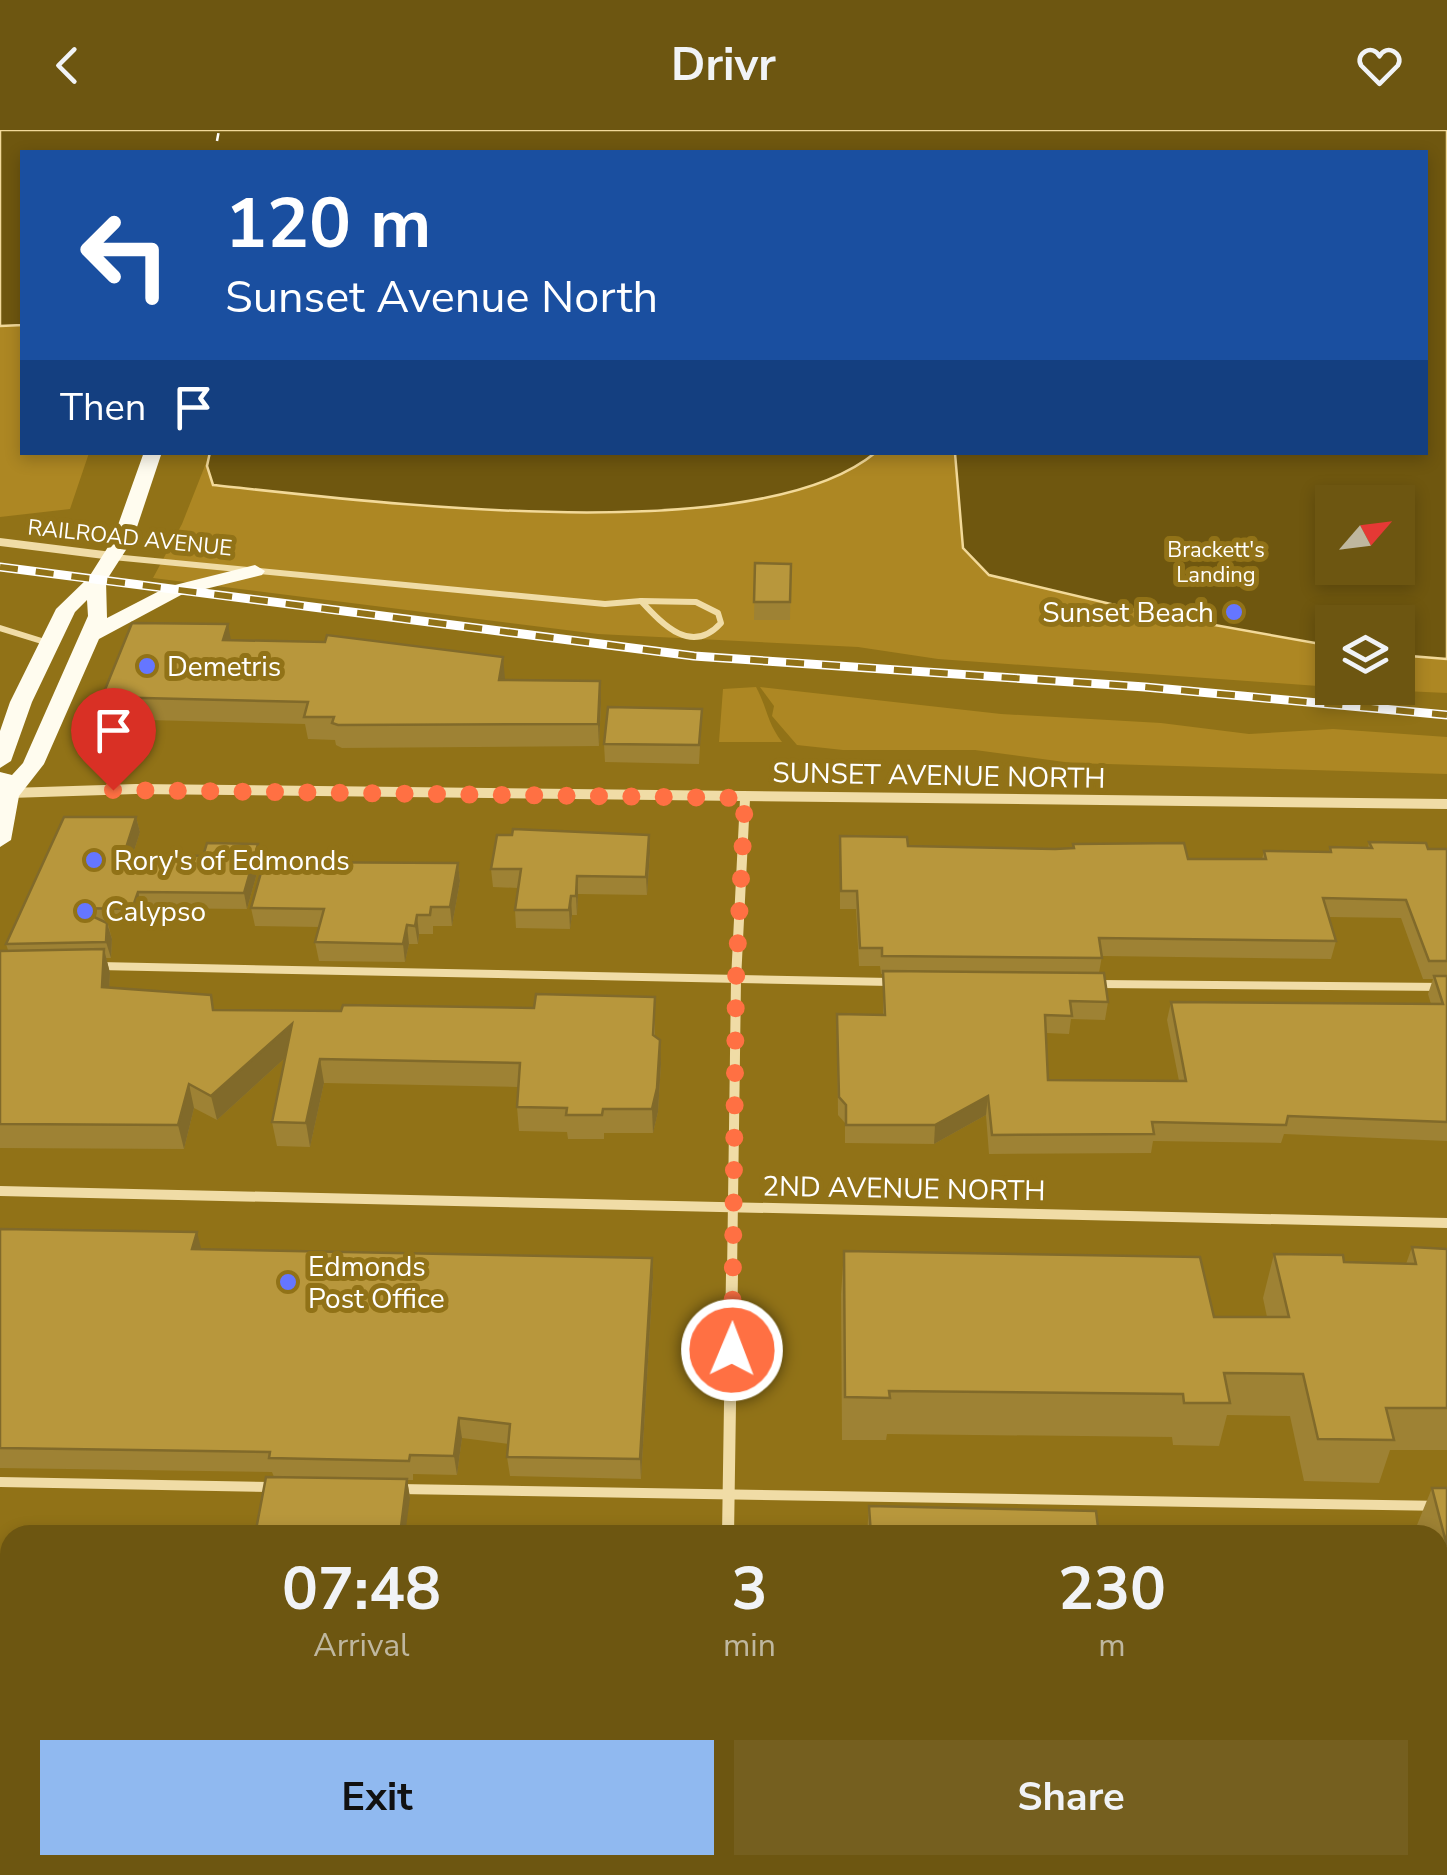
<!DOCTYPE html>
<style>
:root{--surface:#6d5611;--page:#755f1f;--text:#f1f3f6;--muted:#bfb79f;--accent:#90b9f0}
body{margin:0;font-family:"Nunito Sans",sans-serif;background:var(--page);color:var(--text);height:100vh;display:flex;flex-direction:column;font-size:38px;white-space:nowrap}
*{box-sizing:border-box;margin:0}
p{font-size:32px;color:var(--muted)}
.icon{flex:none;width:55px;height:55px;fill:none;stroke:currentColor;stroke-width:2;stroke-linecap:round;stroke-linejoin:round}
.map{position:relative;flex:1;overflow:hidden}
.side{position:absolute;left:0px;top:1395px;width:1448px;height:350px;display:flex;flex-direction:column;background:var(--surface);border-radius:30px 30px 0 0;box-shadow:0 5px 15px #0003}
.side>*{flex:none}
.guide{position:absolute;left:20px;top:20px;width:1408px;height:305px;border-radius:0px;box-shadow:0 5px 15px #0003;background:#1a4fa0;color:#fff;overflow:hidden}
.needle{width:65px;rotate:62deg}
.fabs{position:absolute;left:1315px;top:355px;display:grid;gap:20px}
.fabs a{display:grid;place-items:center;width:100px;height:100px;border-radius:0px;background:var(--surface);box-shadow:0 5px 15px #0003;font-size:50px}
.pin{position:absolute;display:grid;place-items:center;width:85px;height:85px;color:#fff;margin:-102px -42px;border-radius:50% 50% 50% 0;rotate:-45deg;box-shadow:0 0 10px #0007}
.pin .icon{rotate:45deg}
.me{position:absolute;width:110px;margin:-55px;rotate:1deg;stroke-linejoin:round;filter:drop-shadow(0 0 8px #0008)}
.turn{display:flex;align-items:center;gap:35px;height:210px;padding:0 40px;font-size:45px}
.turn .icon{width:130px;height:130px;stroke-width:2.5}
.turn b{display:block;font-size:70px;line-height:85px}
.then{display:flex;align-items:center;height:95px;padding:0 40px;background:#0003;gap:20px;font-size:38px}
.eta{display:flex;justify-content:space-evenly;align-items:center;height:170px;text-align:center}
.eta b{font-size:60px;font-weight:700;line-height:70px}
.primary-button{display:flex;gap:20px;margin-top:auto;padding:20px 40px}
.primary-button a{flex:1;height:115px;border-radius:0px;background:var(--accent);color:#111;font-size:40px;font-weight:700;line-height:115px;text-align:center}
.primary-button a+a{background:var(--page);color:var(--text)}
header{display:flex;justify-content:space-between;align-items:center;height:130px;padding:0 40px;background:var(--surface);font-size:45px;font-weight:700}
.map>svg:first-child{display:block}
</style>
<header><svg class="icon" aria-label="back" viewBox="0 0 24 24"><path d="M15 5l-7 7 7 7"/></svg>Drivr<svg class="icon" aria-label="heart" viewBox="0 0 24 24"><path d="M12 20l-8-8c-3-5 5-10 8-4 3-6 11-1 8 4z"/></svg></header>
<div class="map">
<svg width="1447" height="1745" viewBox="0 0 1447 1745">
<rect width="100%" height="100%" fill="#917217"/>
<g fill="#ad8723" fill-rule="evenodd">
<path d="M 1447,0 L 1447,563 L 1339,558 L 1398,558 L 1398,492 L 1332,492 L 1332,557 L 938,529 L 858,517 L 598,504 L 153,448 L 182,394 L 210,323 L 1425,322 L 1425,22 ZM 1332,372 L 1398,372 L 1398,438 L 1332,438 Z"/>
<path d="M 22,195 L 22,322 L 89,323 L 70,379 L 0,387 L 0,196 Z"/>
<path d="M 756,557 C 767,577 767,593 782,612 L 719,612 L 723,559 Z"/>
<path d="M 760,557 L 1001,584 L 1161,593 L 1249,604 L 1333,599 L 1447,607 L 1447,644 L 1072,633 L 975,620 L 843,620 L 797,615 L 772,586 L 774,576 Z"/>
</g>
<g fill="#6f570f" stroke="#f2d999" stroke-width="2.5" fill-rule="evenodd">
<path d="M 0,0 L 1447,0 L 1447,529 L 1398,525 L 1398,492 L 1332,492 L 1332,516 L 1153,484 L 989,445 L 963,418 L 955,323 L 1425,322 L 1425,22 L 22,22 L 22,195 L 0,196 ZM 1332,372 L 1398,372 L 1398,438 L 1332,438 Z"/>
<path d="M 210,322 L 875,322 L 875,323 C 754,422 368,371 213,355 L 207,336 Z"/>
</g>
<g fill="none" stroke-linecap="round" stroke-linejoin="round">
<path stroke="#fffefb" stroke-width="2.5" stroke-dasharray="8 6" stroke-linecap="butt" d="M 217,11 L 219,0"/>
<g stroke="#f0dca6" stroke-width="6">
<path d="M 113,427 L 605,474 L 641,471"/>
<path d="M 641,471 L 696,472 L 718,483 L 721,493 C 692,525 664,496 641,471 Z"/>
<path d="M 0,498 L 48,513"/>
</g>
<g stroke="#f0dca6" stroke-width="8">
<path d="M 99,836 L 890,852"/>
<path d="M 1099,854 L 1447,857"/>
</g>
<g stroke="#f0dca6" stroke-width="10">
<path d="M 0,1352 L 270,1357"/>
<path d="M 399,1359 L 1447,1376"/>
</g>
<g stroke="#f0dca6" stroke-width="10">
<path d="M 0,1061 L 1447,1093"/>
<path d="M 732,1145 L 736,850 L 745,669"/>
</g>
<path stroke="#f0dca6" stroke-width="12" d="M 728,1405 L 732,1143"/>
<g fill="#f0dca6" fill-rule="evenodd">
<path d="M 0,408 L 112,422 L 119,426 L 112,430 L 0,416 Z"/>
<path d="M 136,654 L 1447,669 L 1447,679 L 136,664 L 10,668 L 2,663 L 10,658 Z"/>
</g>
<g fill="#fffcef" fill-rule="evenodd">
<path d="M 144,322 L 162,322 L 133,409 L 106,451 L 107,488 L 167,457 L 255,435 L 265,441 L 262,445 L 181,465 L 99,509 L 44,634 L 19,666 L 11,710 L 0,717 L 0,642 L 12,645 L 23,633 L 88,486 L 87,470 L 75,482 L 32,572 L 11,631 L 0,638 L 0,601 L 10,572 L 56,479 L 89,447 L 113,409 Z"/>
<path d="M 0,1707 L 10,1707 L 10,1735 L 23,1736 L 0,1741 Z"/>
<path d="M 476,1735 L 891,1735 L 895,1745 L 480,1745 Z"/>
</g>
<g stroke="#fff" stroke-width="9">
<path id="rail" d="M 0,437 L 694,526 L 1145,557 L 1447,585"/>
</g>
<use href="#rail" stroke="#917217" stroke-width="6" stroke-dasharray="18" stroke-linecap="butt"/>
</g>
<g fill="#9e8234" fill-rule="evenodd">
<path d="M 755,433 L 791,434 L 790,490 L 754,490 Z"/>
<path d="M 231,511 L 504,550 L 601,573 L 599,616 L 342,618 L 336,615 L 335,610 L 308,609 L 305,594 L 107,589 L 102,567 Z"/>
<path d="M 702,579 L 699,634 L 605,632 L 604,614 Z"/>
<path d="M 136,687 L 140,702 L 133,724 L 203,726 L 258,714 L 261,729 L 247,779 L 142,778 L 136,794 L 108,794 L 112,809 L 111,828 L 106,828 L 110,843 L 109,858 L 215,880 L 341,881 L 534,878 L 655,867 L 655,906 L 661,934 L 658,982 L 653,1003 L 604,1003 L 604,1009 L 568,1009 L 567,1002 L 519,1001 L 517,977 L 518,957 L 324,953 L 310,1017 L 277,1016 L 272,992 L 285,928 L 217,990 L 194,978 L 184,1019 L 0,1018 L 0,821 L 8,820 L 6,814 Z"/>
<path d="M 840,706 L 908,716 L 1073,719 L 1073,714 L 1188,729 L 1262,729 L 1264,721 L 1329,722 L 1330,717 L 1368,718 L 1369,712 L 1428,719 L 1447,719 L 1447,1011 L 1284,1004 L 1281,1013 L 1153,1011 L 1151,1023 L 989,1024 L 986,985 L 934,1014 L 845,1013 L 845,993 L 838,985 L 837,884 L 883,885 L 883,844 L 881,844 L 880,836 L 859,836 L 856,779 L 840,779 ZM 1329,787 L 1401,788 L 1423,849 L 1433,849 L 1428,864 L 1431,874 L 1171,872 L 1167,890 L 1179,951 L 1048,950 L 1046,903 L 1069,904 L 1071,889 L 1105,890 L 1108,872 L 1099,843 L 1102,826 L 1331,829 L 1336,811 Z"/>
<path d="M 650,723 L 647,765 L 578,764 L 577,785 L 572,785 L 570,799 L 516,798 L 515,780 L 518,758 L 493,757 L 491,739 Z"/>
<path d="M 458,733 L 460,751 L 452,796 L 433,796 L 433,804 L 419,804 L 418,814 L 409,814 L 405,832 L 319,831 L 315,812 L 319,797 L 255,796 L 251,778 Z"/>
<path d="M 0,1099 L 201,1120 L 653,1148 L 641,1349 L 510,1346 L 507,1327 L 509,1314 L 462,1308 L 457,1345 L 413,1344 L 413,1350 L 407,1350 L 410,1368 L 274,1347 L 272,1342 L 0,1338 Z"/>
<path d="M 1412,1117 L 1447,1119 L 1447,1320 L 1390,1320 L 1379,1353 L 1304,1351 L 1290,1286 L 1227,1285 L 1219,1316 L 1173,1315 L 1172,1307 L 887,1304 L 886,1310 L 842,1310 L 841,1164 L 844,1121 L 1214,1187 L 1267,1187 L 1263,1168 L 1274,1124 L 1344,1132 L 1406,1134 Z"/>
<path d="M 1432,1358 L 1447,1358 L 1447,1570 L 1438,1570 L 1438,1405 L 1416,1405 L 1415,1400 Z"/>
<path d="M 869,1376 L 1099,1405 L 867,1405 Z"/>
</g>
<g fill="#816a2a">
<path d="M 228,494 L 232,516 L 223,510 Z"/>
<path d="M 503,527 L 505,549 L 501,572 L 499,550 Z"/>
<path d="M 600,551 L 601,573 L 599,616 L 598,594 Z"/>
<path d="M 136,687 L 140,702 L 128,740 L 124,724 Z"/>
<path d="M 649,705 L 650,723 L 647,765 L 646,747 Z"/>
<path d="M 258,714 L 261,729 L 247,779 L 244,763 Z"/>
<path d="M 458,733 L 460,751 L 452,796 L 450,777 Z"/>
<path d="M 577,746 L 578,764 L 577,785 L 576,766 Z"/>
<path d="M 138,762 L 142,778 L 136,794 L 132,779 Z"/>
<path d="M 571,766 L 572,785 L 570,799 L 569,780 Z"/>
<path d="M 417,785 L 419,804 L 418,814 L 415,796 Z"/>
<path d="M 107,793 L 112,809 L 111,828 L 106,812 Z"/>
<path d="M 407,795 L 409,814 L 405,832 L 403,814 Z"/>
<path d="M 104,819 L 110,843 L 108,881 L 102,857 Z"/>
<path d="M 292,894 L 296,918 L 217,990 L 211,966 Z"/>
<path d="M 660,910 L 661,934 L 658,982 L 653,1003 L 652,979 Z"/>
<path d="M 320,929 L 324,953 L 310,1017 L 306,993 Z"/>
<path d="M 189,954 L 194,978 L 184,1019 L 178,995 Z"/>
<path d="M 988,966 L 986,985 L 934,1014 L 935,995 Z"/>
<path d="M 197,1102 L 202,1122 L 192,1119 Z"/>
<path d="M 652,1128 L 653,1148 L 641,1349 L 640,1329 Z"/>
<path d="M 459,1288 L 462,1308 L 457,1345 L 454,1326 Z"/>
<path d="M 407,1349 L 410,1368 L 405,1405 L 400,1405 Z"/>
</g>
<g fill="#b8973c" stroke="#816a2a" stroke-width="2.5">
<path d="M 755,433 L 791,434 L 790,472 L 754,472 Z"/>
<path d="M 132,493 L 228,494 L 223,510 L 325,512 L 327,505 L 503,527 L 499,550 L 600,551 L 598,594 L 338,595 L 332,593 L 334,587 L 304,587 L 308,572 L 102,567 Z"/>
<path d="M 608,577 L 702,579 L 699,615 L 604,614 Z"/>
<path d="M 64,687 L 136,687 L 124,724 L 203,726 L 207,713 L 258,714 L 244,763 L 138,762 L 132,779 L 75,778 L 107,793 L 106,812 L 6,814 Z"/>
<path d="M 513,699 L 649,705 L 646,747 L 577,746 L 576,766 L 571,766 L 569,780 L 515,780 L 521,739 L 491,739 L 497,705 L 512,705 Z"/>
<path d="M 840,706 L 907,707 L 908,716 L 1055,719 L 1074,718 L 1073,714 L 1184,713 L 1188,729 L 1266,729 L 1264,721 L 1331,722 L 1330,717 L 1372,718 L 1369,712 L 1426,713 L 1428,719 L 1447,719 L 1447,831 L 1429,831 L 1406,770 L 1323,768 L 1336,811 L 1099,808 L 1102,828 L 882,826 L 882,818 L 860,818 L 857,761 L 841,761 Z"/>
<path d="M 264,732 L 458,733 L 450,777 L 431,777 L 430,785 L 417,785 L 415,796 L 407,795 L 403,814 L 315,812 L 324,779 L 251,778 Z"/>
<path d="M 104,819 L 102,857 L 211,865 L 213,880 L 341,881 L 343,875 L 534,878 L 536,864 L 655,867 L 653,905 L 660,910 L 657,958 L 652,979 L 603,979 L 602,985 L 566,985 L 567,978 L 517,977 L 520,933 L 320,929 L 306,993 L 272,992 L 292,894 L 211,966 L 189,954 L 178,995 L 0,994 L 0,821 Z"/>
<path d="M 883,841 L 1104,843 L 1108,872 L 1070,871 L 1072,886 L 1045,885 L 1048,950 L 1186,951 L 1171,872 L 1443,874 L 1434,846 L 1447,846 L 1447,992 L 1288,986 L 1286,995 L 1152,992 L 1154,1004 L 992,1005 L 988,966 L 935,995 L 846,995 L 846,975 L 839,967 L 837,884 L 885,885 Z"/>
<path d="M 0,1099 L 197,1102 L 192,1119 L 652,1128 L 640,1329 L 507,1327 L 510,1294 L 459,1288 L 454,1326 L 410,1325 L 409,1331 L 269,1328 L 270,1322 L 0,1318 Z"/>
<path d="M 1412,1117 L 1447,1119 L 1447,1278 L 1386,1278 L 1394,1310 L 1318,1309 L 1303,1244 L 1224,1243 L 1230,1273 L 1184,1273 L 1183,1264 L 889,1261 L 890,1268 L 845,1267 L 844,1121 L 1200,1127 L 1214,1187 L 1289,1187 L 1274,1124 L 1343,1125 L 1344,1132 L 1416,1134 Z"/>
<path d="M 266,1347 L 407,1349 L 400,1405 L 255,1405 Z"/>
<path d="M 1432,1358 L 1447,1358 L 1447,1416 Z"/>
<path d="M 869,1376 L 1096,1381 L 1099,1405 L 871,1405 Z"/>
<rect x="1438" y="1482" width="9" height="47"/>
</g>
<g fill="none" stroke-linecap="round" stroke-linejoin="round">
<path stroke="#ff7043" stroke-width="18" stroke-dasharray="0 32.4" d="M 113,660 L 745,668 L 736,850 L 732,1220"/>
</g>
<g fill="#6576ff" stroke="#917217" stroke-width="4">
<circle cx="1234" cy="482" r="10"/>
<circle cx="147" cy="536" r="10"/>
<circle cx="94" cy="730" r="10"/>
<circle cx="85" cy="781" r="10"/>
<circle cx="288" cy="1152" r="10"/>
</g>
<g text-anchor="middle" stroke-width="10" stroke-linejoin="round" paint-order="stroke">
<g font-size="22" fill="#fff" stroke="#917217">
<text transform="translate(130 407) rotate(6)" y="8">RAILROAD AVENUE</text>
</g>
<g font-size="22" fill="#fffefc" stroke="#917217">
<text x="1216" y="427">Brackett's<tspan x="1216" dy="25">Landing</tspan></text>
</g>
<g font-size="28" fill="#fff" stroke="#917217" text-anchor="start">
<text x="1214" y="492" text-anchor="end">Sunset Beach</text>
<text x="167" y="546">Demetris</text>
<text x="114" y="740">Rory's of Edmonds</text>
<text x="105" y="791">Calypso</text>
<text x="308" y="1146">Edmonds<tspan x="308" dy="32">Post Office</tspan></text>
</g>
<g font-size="28" fill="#fff" stroke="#917217">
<text transform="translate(939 645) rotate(1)" y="10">SUNSET AVENUE NORTH</text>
<text transform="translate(904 1058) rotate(1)" y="10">2ND AVENUE NORTH</text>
</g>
</g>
</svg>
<div class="fabs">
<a><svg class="needle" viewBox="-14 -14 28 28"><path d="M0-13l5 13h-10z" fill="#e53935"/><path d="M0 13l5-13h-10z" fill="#bfb79f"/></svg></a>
<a><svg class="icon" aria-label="layers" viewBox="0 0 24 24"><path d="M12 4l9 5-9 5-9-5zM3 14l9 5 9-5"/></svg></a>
</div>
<div class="pin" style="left:113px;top:660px;background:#d93025"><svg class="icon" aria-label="arrive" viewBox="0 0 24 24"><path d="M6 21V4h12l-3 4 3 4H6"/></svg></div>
<svg class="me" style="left:732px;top:1220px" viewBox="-20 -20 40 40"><circle r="17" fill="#ff7043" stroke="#fff" stroke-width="3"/><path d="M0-11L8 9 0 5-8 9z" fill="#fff"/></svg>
<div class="guide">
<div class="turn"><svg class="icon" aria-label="left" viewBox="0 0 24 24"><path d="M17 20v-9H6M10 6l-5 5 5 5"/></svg><div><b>120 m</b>Sunset Avenue North</div></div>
<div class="then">Then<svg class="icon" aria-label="arrive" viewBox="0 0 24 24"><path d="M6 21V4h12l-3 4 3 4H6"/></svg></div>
</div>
<section class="side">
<div class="eta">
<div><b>07:48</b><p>Arrival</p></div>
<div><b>3</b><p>min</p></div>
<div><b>230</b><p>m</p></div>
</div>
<div class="primary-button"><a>Exit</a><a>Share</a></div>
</section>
</div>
